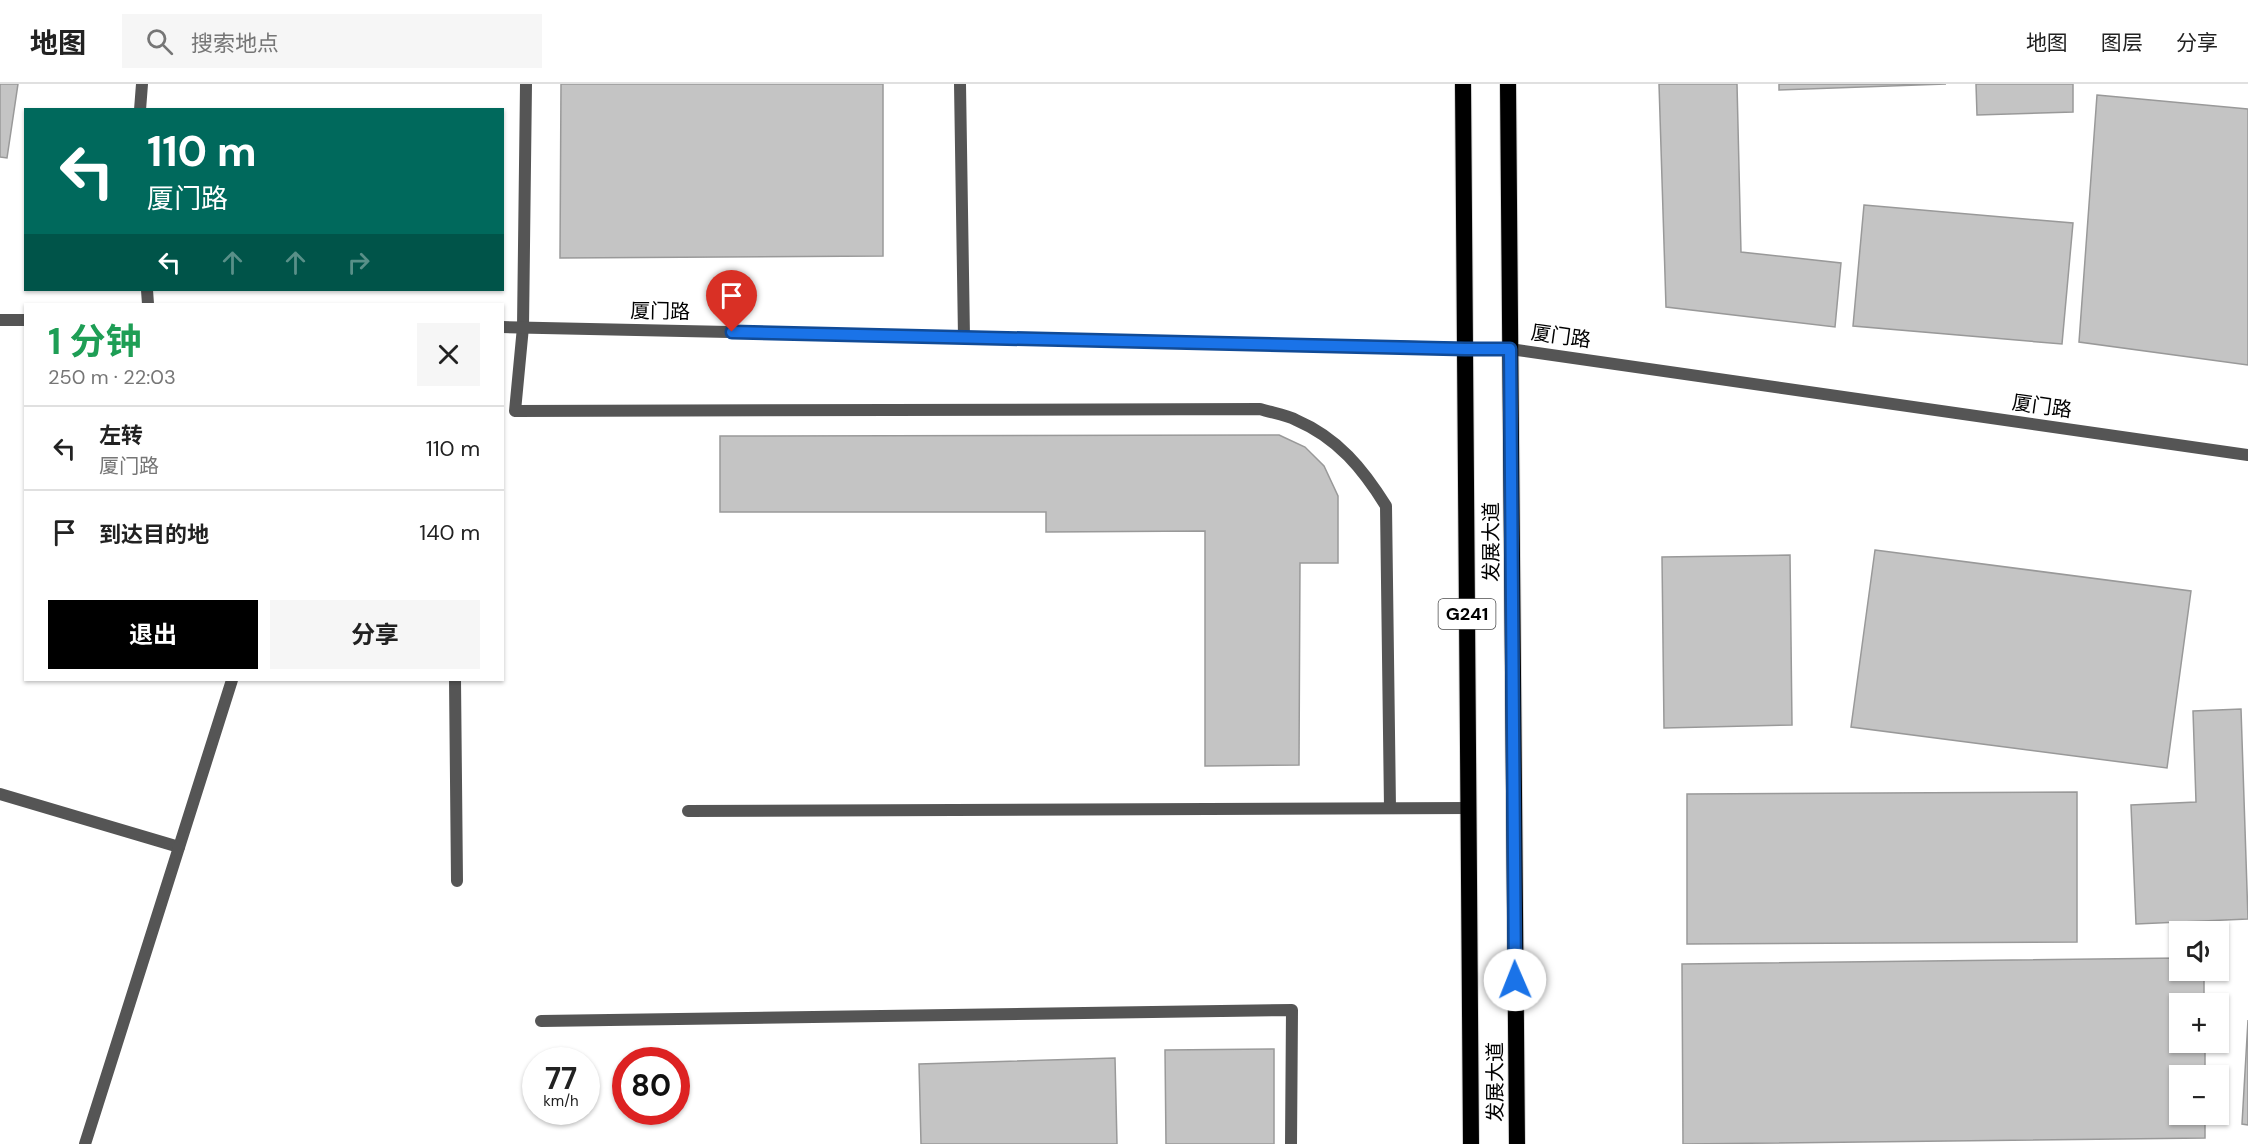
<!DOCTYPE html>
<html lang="zh">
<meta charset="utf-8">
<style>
:root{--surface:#fff;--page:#f6f6f6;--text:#222;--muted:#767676;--line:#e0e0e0;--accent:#000}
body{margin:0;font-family:"DM Sans","Noto Sans SC",sans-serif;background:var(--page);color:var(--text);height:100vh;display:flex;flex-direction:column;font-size:22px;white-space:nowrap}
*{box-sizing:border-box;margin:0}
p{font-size:20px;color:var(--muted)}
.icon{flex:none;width:33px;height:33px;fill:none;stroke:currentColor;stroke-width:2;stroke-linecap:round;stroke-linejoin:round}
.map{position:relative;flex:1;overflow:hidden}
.panel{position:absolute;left:24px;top:219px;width:480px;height:378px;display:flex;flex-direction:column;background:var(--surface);border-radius:0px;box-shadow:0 2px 4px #0004}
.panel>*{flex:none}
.hud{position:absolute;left:24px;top:24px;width:480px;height:183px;border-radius:0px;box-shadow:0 2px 4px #0004;background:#00695c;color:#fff;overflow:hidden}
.tools{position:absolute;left:2169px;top:837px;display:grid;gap:12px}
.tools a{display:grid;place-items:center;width:60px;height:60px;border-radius:0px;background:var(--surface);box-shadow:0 2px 4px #0004;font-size:30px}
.speed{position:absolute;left:522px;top:963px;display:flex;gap:12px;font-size:30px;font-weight:700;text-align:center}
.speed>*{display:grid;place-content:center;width:78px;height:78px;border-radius:50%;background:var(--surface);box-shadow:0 2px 4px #0004;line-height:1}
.speed small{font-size:15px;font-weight:400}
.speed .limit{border:9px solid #d22;background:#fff;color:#111}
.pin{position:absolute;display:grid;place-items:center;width:51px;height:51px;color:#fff;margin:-62px -26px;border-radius:50% 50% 50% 0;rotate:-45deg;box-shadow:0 0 6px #0007}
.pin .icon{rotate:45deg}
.me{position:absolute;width:66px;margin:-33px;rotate:359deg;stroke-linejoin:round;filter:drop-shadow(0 0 4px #0008)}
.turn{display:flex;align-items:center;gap:21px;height:126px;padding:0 24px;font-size:27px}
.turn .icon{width:78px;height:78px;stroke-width:2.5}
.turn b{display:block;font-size:42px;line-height:51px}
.lanes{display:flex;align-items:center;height:57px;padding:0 24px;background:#0003;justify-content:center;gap:30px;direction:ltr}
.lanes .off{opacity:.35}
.round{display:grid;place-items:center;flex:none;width:63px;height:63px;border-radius:0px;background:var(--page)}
.headline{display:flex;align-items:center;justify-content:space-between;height:102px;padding:0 24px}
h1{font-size:36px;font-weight:700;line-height:45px;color:#1e9e55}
.button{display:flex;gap:12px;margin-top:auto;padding:12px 24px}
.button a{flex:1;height:69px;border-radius:0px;background:var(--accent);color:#fff;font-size:24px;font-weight:700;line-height:69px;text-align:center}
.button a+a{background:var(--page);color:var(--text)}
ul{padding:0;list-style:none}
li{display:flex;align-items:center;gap:18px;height:84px;padding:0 24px;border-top:2px solid var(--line)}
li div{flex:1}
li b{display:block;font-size:22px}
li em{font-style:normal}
header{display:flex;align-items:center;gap:36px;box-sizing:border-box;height:84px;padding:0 30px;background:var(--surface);border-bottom:2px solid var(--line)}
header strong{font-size:28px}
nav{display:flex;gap:33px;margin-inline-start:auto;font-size:21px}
.search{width:420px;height:54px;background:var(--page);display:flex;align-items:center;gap:15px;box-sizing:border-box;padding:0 21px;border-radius:0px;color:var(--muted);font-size:22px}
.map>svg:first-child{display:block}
</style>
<header>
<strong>地图</strong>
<div class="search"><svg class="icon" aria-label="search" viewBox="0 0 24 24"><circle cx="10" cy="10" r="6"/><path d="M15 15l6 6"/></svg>搜索地点</div>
<nav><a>地图</a><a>图层</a><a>分享</a></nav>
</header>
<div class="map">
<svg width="2248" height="1060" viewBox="0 0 2248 1060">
<rect width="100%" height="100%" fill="#fff"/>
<g fill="#c4c4c4" stroke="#999" stroke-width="1.5">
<path d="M 0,0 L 18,0 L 7,74 L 0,73 Z"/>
<path d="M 561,0 L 883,0 L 883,172 L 560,174 Z"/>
<path d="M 1659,0 L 1737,0 L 1741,168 L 1841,179 L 1835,243 L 1666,223 Z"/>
<path d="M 1779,0 L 1946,0 L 1779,6 Z"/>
<path d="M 1976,0 L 2073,0 L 2073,28 L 1977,31 Z"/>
<path d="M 2097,11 L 2248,25 L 2248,281 L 2079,258 Z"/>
<path d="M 1864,121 L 2073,139 L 2062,260 L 1853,242 Z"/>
<path d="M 1279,351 L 1305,363 L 1324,382 L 1338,412 L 1338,479 L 1300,479 L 1299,681 L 1205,682 L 1205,447 L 1046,448 L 1046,428 L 720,428 L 720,352 Z"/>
<path d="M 1875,466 L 2191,507 L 2167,684 L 1851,643 Z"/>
<path d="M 1790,471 L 1792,641 L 1664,644 L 1662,473 Z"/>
<path d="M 2241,625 L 2248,835 L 2136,840 L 2131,721 L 2196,718 L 2193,627 Z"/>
<path d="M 2077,708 L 2077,858 L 1687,860 L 1687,710 Z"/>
<path d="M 2180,874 L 2180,886 L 2204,886 L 2204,920 L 2180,920 L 2180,958 L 2205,958 L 2205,992 L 2180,992 L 2180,1030 L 2205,1030 L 2205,1054 L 1683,1060 L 1682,880 Z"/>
<path d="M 2248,936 L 2248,1041 L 2242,1040 Z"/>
<path d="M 1274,965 L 1274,1060 L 1166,1060 L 1165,966 Z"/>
<path d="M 1115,974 L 1117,1060 L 921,1060 L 919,980 Z"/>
</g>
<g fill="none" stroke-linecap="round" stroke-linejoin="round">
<g stroke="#dbdbdb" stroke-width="18">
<g id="trunk">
<path d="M 1463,0 L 1471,1060"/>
<path d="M 1508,0 L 1517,1060"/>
</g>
</g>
<g stroke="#555" stroke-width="12">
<path d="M 526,0 L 523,243 L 515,327 L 1260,325 C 1272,329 1285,330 1296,336 C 1338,354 1363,385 1386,422 L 1390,724"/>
<path d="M 960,0 L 964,253"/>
<path d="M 455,596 L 457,797"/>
<path d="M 0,710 L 179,763"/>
<path d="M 688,727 L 1469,724"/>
<path d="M 541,937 L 1292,926 L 1291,1060"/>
<path d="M 85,1060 L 232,596"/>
</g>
<g stroke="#555" stroke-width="12">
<path d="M 140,26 L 142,0"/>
<path d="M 147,206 L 148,220"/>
</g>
<g stroke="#555" stroke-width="12">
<path d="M 0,236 L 26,236"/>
<path d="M 502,243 L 1510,265 L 2248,371"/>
</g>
<use href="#trunk" stroke="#000" stroke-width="16"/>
</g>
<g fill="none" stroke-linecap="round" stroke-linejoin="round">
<g stroke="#114b97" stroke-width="15">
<path id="route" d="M 732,248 L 1465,265 L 1510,265 L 1515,896"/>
</g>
<use href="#route" stroke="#1a73e8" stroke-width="10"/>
</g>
<g text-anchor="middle" stroke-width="5" stroke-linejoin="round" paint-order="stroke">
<rect fill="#fff" stroke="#4c4c4c" stroke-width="1.5" x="1438.5" y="515" width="57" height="30" rx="4.5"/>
<g font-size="18" font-weight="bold" fill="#000">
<text x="1467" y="536">G241</text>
</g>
<g font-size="20" fill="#000" stroke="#fff">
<text transform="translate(660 227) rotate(1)" y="7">厦门路</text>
<text transform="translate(1561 252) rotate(8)" y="7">厦门路</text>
<text transform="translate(2042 322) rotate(8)" y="7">厦门路</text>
<text transform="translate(1491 458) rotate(-90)" y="7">发展大道</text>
<text transform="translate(1495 998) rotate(-90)" y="7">发展大道</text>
</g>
</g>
</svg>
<div class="tools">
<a><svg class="icon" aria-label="sound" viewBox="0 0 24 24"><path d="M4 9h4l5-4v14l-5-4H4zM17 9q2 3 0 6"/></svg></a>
<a>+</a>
<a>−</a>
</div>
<div class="speed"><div>77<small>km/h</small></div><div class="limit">80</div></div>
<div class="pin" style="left:732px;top:248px;background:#d93025"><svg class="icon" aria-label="arrive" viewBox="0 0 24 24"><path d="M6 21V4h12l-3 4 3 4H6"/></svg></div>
<svg class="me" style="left:1515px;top:896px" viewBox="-20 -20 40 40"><circle r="19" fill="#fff"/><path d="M0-13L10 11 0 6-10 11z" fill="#1a73e8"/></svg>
<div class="hud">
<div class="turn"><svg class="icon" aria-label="left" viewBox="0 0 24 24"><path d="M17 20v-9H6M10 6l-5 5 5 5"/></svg><div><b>110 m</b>厦门路</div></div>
<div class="lanes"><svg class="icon" aria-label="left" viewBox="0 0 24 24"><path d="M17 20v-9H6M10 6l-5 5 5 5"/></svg><svg class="icon off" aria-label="ahead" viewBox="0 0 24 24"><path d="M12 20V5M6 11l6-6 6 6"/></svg><svg class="icon off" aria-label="ahead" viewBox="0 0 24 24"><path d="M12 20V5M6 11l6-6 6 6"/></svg><svg class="icon off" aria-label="right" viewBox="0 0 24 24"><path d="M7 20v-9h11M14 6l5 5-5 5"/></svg></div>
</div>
<section class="panel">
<div class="headline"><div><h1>1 分钟</h1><p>250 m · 22:03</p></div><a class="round"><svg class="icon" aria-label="close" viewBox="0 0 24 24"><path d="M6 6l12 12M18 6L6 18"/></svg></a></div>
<ul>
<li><svg class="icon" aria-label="left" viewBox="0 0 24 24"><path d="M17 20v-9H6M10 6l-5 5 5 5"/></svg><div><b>左转</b><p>厦门路</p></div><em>110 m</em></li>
<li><svg class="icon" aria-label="arrive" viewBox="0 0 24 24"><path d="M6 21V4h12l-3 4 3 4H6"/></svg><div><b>到达目的地</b></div><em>140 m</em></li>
</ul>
<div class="button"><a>退出</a><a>分享</a></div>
</section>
</div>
